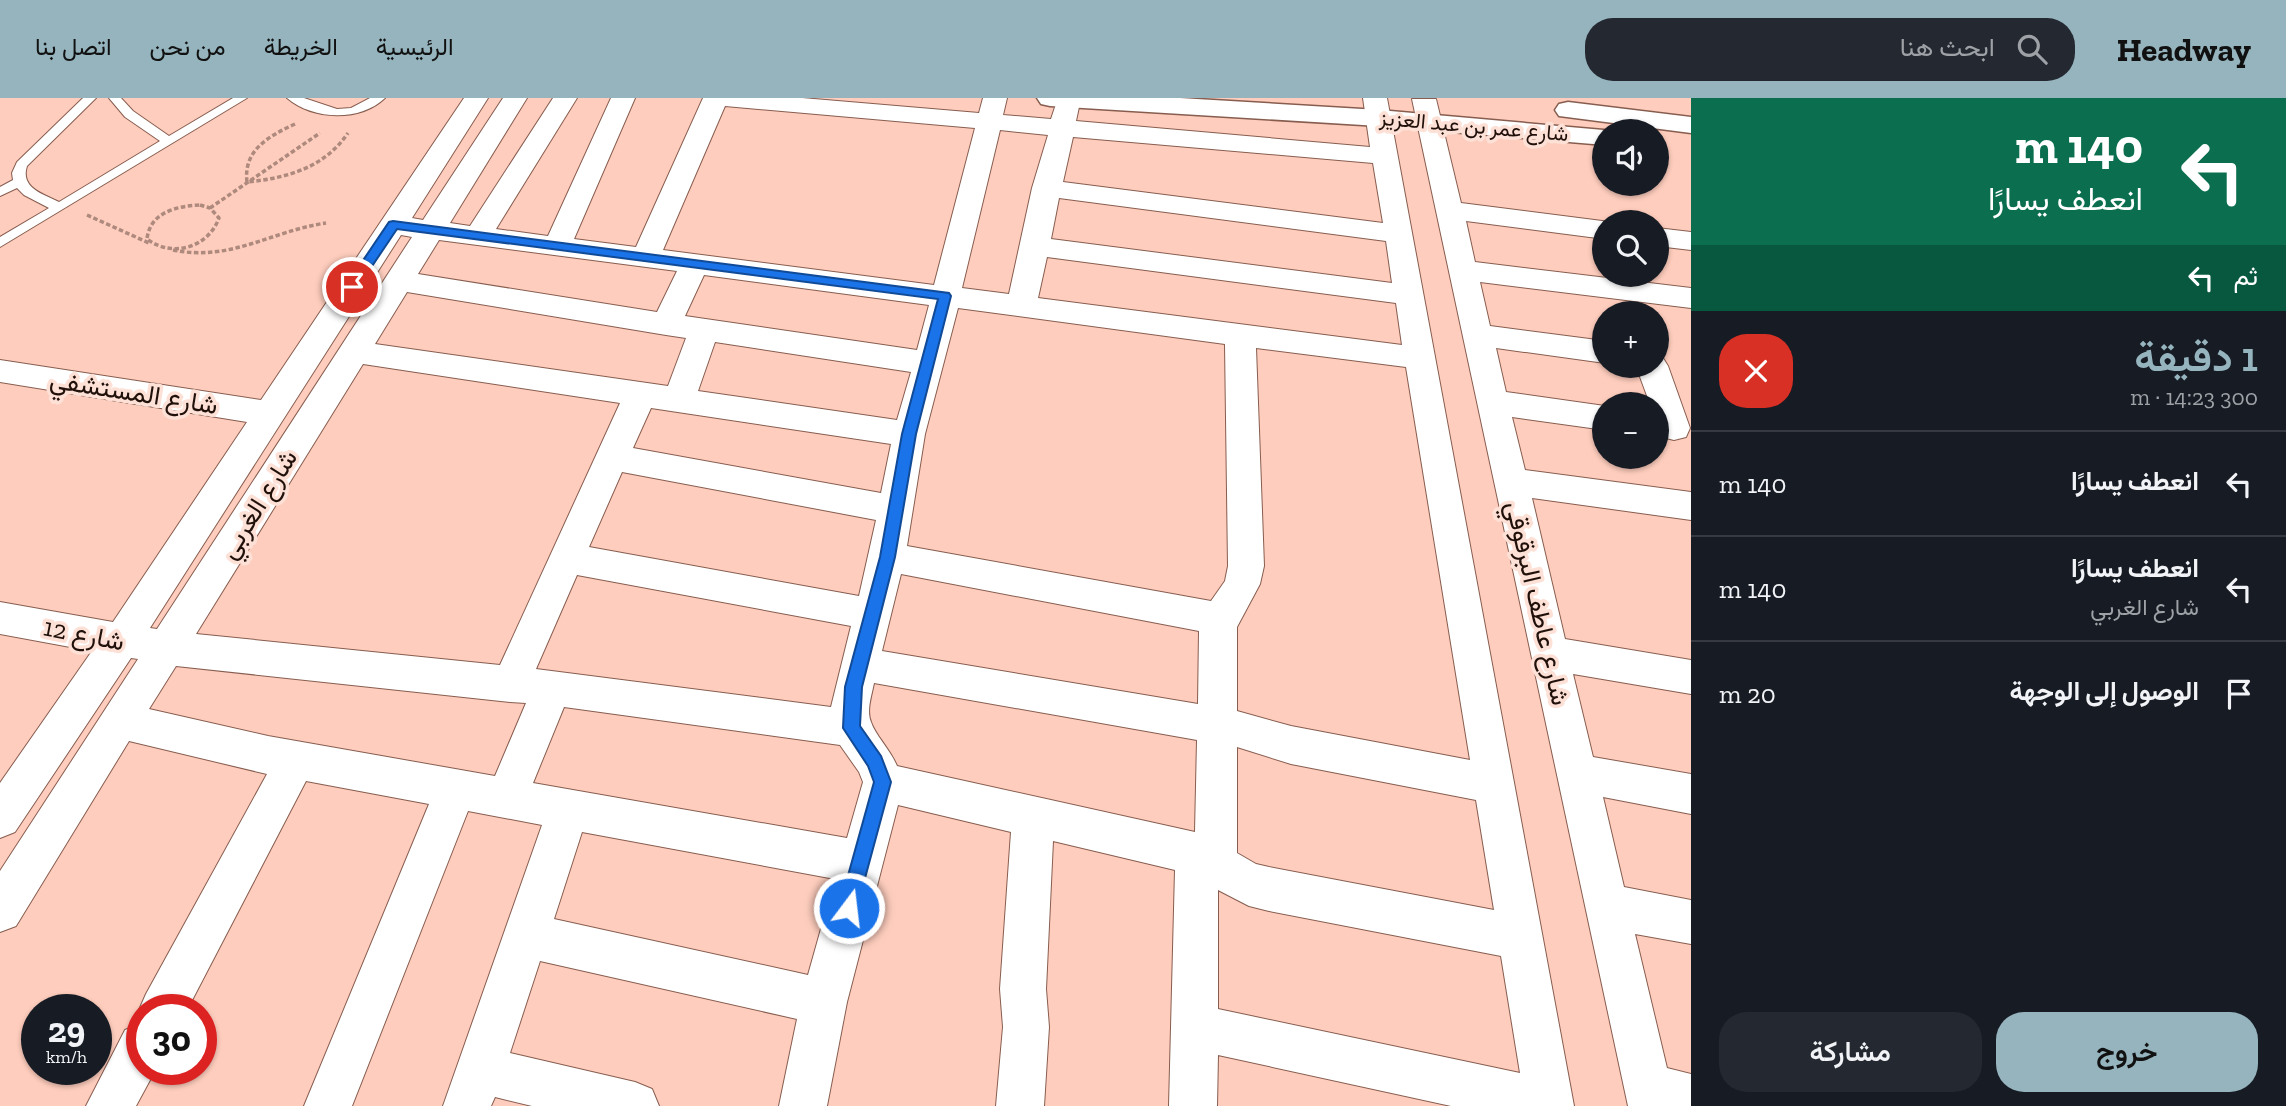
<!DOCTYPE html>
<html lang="ar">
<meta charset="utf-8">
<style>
:root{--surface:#171b24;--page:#242831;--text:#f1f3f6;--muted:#9ea1a6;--line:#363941;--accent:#95b4be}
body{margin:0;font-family:"Zilla Slab",Vazirmatn,serif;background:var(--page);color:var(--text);direction:rtl;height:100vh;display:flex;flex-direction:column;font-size:26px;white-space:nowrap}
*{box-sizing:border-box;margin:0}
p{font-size:23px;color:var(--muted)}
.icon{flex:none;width:38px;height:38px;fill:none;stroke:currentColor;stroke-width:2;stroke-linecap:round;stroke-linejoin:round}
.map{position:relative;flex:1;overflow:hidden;direction:ltr}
.drawer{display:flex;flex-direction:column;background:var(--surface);width:595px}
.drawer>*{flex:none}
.hud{background:#0b6e4f;color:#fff;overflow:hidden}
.buttons{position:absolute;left:1592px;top:21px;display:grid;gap:14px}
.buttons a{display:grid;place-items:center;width:77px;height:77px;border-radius:50%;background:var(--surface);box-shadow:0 2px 5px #0004;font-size:35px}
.speed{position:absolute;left:21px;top:896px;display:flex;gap:14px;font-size:35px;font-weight:700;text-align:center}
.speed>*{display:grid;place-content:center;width:91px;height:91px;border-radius:50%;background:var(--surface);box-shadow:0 2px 5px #0004;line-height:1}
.speed small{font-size:18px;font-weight:400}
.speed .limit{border:10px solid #d22;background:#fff;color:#111}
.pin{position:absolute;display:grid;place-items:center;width:60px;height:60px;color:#fff;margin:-30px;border:4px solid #fff;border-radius:50%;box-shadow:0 2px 7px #0007}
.me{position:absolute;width:77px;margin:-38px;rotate:15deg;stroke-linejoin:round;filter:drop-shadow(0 0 5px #0008)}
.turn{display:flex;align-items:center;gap:24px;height:147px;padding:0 28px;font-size:32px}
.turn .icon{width:91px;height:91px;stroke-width:2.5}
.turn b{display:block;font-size:49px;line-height:60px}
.then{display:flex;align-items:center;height:66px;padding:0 28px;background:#0003;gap:14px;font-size:26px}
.round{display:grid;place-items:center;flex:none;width:74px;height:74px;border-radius:28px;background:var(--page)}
.headline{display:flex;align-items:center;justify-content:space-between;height:119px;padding:0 28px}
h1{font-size:42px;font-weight:600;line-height:52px;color:var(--accent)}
.cta{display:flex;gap:14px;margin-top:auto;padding:14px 28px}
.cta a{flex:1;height:80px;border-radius:28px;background:var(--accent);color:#111;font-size:28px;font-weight:600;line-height:80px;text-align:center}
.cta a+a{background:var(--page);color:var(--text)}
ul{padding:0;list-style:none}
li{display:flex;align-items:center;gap:21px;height:105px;padding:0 28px;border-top:2px solid var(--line)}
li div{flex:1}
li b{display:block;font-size:26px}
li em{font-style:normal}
header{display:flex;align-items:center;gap:42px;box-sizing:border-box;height:98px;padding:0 35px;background:var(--accent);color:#111}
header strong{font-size:33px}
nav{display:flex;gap:38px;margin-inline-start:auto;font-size:24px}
.search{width:490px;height:63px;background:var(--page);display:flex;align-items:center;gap:18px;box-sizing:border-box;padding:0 24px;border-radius:28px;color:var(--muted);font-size:26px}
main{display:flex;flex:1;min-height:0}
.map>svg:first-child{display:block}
</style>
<header>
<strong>Headway</strong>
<div class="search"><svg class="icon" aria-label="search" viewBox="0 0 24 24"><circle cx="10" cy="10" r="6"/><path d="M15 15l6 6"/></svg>ابحث هنا</div>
<nav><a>الرئيسية</a><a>الخريطة</a><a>من نحن</a><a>اتصل بنا</a></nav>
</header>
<main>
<section class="drawer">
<div class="hud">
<div class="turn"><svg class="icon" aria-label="left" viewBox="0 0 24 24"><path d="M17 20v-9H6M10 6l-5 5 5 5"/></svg><div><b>140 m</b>انعطف يسارًا</div></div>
<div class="then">ثم<svg class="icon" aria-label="left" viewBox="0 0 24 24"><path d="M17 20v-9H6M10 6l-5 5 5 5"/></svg></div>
</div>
<div class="headline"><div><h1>1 دقيقة</h1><p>300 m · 14:23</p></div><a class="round" style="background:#d93025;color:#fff"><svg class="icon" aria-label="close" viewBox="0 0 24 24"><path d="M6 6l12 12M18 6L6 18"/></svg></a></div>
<ul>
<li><svg class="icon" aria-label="left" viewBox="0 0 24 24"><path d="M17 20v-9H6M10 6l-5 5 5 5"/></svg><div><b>انعطف يسارًا</b></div><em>140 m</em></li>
<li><svg class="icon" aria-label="left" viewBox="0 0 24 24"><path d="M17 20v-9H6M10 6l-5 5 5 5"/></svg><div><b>انعطف يسارًا</b><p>شارع الغربي</p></div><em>140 m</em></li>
<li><svg class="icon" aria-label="arrive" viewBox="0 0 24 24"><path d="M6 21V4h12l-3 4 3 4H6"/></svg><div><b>الوصول إلى الوجهة</b></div><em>20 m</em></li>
</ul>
<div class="cta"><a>خروج</a><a>مشاركة</a></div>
</section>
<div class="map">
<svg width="1691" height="1008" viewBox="0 0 1691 1008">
<rect width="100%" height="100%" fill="#fecdbd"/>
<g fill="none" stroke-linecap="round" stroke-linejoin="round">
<g stroke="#875d4f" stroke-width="2">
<g id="lane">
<path d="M 83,0 L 96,0 L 27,68 C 20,90 43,96 59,104 L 160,43 L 125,19 L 109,0 L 121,0 L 133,13 L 169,38 L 233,0 L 247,0 L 0,149 L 0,139 L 49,110 L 24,97 L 17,90 L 0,98 L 0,89 L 13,82 L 12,75 L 17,64 Z"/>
<path d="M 287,0 L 304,0 L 337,11 L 351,10 L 370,0 L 385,0 C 360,24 313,22 287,0 Z"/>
</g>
</g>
<g stroke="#875d4f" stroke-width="2">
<g id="street">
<path d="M 464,0 L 488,0 L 412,120 L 423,122 L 503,0 L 527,0 L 450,125 L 470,128 L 553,0 L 577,0 L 496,131 L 548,138 L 611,0 L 635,0 L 574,141 L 636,149 L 703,0 L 802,0 L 979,15 L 983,0 L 1007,0 L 1003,17 L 1051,21 L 1058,0 L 1078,0 L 1080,4 L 1076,23 L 1370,49 L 1363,0 L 1387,0 L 1574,1008 L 1451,1008 L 1218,957 L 1217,1008 L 1169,1008 L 1175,772 L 1053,743 L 1046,891 L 1049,929 L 1044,1008 L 996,1008 L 1003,929 L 1000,891 L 1011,734 L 898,707 L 847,904 L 827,1008 L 779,1008 L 797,921 L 540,863 L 510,955 L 635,984 L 652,991 L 659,1008 L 532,1008 L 495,999 L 491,1008 L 443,1008 L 542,727 L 468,713 L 352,1008 L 304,1008 L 429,706 L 306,683 L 187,912 L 142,912 L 142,919 L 139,912 L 146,896 L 267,676 L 129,643 L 16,828 L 0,834 L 0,773 L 138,561 L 131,560 L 15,734 L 0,740 L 0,685 L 92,553 L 0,536 L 0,504 L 113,524 L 247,324 L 0,284 L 0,262 L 261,302 ZM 725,8 L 975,30 L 934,187 L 663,152 ZM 1000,32 L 1048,37 L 1032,90 L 1009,196 L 962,190 ZM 1073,39 L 1373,65 L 1383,125 L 1063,84 ZM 1059,100 L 1386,143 L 1392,185 L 1051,141 ZM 401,137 L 412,139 L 157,531 L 150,530 ZM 439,142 L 677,173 L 657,214 L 418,176 ZM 1047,159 L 1396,205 L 1402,247 L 1038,200 ZM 704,177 L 929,207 L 917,252 L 685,218 ZM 407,194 L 666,237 L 686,240 L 668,288 L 375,246 ZM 958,210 L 1225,246 L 1228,468 L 1225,483 L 1211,503 L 907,448 L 925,336 ZM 715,244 L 911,274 L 897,322 L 698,293 ZM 1256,250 L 1406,269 L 1470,662 L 1291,628 L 1237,613 L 1237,529 L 1260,486 L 1264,468 ZM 363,266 L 620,305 L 500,567 L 196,536 ZM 651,310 L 891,346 L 881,395 L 633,350 ZM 622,374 L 876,422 L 859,498 L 589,449 ZM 901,476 L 1199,533 L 1198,606 L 882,553 ZM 577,477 L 851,528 L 831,609 L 536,571 ZM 176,568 L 510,604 L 526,605 L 495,678 L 268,638 L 149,611 ZM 874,585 L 1197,642 L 1195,734 L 897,668 C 890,651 875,637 871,624 C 866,613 872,596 874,585 ZM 564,609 L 840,647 L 859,674 L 863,684 L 847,740 L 533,685 ZM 1237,649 L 1291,666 L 1476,702 L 1494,812 L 1269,769 L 1256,766 L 1237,755 ZM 582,734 L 835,781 L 808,877 L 554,821 ZM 1218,792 L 1249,808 L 1269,813 L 1501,858 L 1520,975 L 1218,911 Z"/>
<path d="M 1412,1 L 1436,1 L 1461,105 L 1610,124 L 1605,124 L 1605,141 L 1466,123 L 1475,164 L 1691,190 L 1691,210 L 1480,184 L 1490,228 L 1605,243 L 1605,265 L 1496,250 L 1506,294 L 1605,308 L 1605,332 L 1512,319 L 1525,372 L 1691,394 L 1691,422 L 1532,400 L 1565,541 L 1691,562 L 1691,596 L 1573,576 L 1593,659 L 1691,676 L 1691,716 L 1603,699 L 1624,789 L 1691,802 L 1691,846 L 1635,836 L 1667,970 L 1691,976 L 1691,1008 L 1628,1008 Z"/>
<path d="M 1657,130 L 1691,134 L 1691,152 L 1657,148 Z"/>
<path d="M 1657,258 L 1663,260 L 1668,268 L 1690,330 L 1686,339 L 1674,342 L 1662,339 L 1657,329 L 1657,306 L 1650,306 L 1636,268 L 1657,268 Z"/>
<path d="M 142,925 L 142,971 L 156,971 L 136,1008 L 86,1008 L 125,932 Z"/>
</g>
</g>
<g stroke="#875d4f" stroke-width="3">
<g id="secondary">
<path d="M 1037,0 L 1180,0 L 1379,12 L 1615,33 L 1605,33 L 1605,47 L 1379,28 L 1050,8 L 1041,6 Z"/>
<path d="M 1568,4 L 1691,19 L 1691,35 L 1559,18 L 1555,12 L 1559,6 Z"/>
</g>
</g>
<g stroke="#ae897d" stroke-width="3.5" stroke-dasharray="4.5 2.5" stroke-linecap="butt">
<path d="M 295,26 C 269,38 243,52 247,84 C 287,80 324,70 348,35"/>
<path d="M 200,107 L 210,110 L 219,120 C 208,150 172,160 147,141 C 150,114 177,108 200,107 Z"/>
<path d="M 210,110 L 320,35"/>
<path d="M 87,117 L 149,145"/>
<path d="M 173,152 C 231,164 271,133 326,125"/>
</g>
<use href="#lane" fill="#fff" fill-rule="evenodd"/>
<use href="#street" fill="#fff" fill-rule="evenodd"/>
<use href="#secondary" fill="#fff" fill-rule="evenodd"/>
</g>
<path fill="#1a73e8" stroke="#114b97" stroke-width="2" d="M 393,123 L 949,195 L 951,198 L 916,336 L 895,459 L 862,589 L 860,628 L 881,658 L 891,684 L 855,817 L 849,820 L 842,817 L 839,810 L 874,684 L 868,668 L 843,630 L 845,589 L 880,459 L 902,336 L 938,201 L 397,131 L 356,192 L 347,192 L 347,186 L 389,124 Z"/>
<g text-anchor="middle" stroke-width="7" stroke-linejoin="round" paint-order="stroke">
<g font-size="21" fill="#20100a" stroke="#fde0d6">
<text transform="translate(1474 28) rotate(5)" y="7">شارع عمر بن عبد العزيز</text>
</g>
<g font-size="26" fill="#20100a" stroke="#fde0d6">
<text transform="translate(134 294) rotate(9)" y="9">شارع المستشفي</text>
<text transform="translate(258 406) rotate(-58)" y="9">شارع الغربي</text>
<text transform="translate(1538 505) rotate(77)" y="9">شارع عاطف البرقوقي</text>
<text transform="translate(84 536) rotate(11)" y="9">شارع 12</text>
</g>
</g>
</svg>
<div class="buttons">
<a><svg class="icon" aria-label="sound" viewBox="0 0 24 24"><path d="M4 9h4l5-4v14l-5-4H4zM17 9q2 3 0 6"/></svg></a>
<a><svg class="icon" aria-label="search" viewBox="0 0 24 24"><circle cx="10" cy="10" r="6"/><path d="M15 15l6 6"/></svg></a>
<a>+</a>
<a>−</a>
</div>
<div class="speed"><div>29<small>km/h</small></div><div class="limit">30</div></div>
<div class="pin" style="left:352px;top:189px;background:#d93025"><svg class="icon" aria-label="arrive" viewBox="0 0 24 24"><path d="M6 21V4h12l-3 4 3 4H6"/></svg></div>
<svg class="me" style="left:849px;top:810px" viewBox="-20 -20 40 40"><circle r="17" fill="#1a73e8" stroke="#fff" stroke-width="3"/><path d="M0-11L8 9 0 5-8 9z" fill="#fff"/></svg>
</div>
</main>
